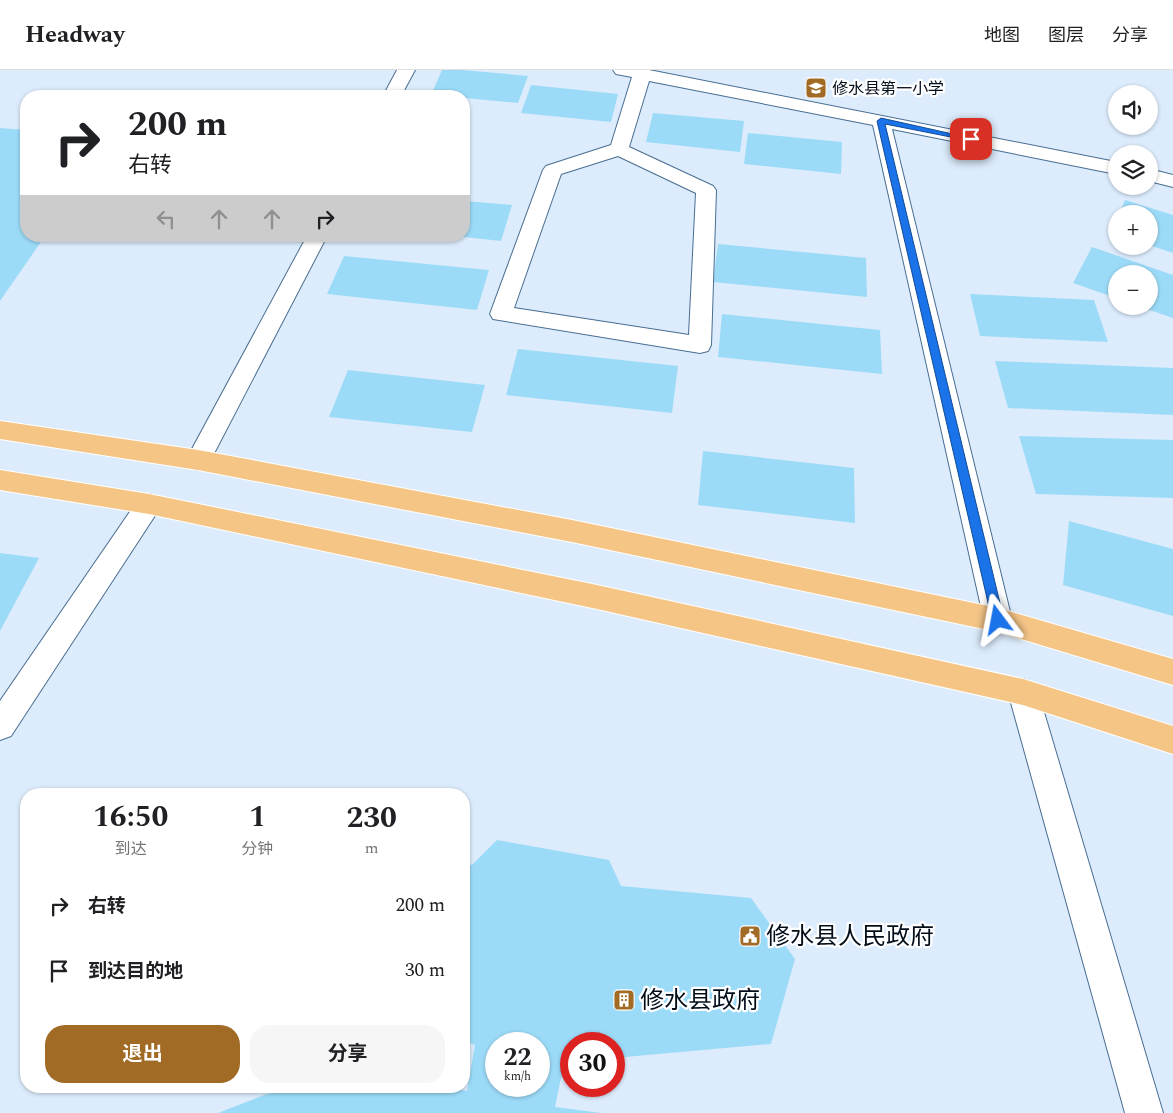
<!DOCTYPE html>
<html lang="zh">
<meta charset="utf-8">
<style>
:root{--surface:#fff;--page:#f6f6f6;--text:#202124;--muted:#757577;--line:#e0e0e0;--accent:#a16a25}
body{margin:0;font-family:Spectral,"Noto Sans SC",serif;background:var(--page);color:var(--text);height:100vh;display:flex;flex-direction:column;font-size:19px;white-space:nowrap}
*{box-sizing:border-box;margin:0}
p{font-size:16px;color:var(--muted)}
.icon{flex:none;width:28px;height:28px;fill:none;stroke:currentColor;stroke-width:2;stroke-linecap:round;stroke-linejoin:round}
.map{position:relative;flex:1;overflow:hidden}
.side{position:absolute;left:20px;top:718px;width:450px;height:305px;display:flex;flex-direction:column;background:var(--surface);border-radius:20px;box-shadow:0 1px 4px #0004}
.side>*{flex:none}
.hud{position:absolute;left:20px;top:20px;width:450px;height:152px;border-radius:20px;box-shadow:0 1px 4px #0004;background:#fff;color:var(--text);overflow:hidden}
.tools{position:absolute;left:1108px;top:15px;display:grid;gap:10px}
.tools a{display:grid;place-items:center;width:50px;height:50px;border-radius:50%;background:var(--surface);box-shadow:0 1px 4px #0004;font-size:25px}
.speed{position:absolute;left:485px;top:962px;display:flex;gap:10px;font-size:25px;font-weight:700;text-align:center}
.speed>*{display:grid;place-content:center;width:65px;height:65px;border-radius:50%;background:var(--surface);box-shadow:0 1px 4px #0004;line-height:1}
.speed small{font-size:12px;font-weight:400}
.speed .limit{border:8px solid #d22;background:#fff;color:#111}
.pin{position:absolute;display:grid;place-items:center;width:42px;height:42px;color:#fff;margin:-21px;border-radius:10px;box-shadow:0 2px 8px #0006}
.me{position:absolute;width:55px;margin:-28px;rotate:347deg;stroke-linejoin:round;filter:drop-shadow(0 0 4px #0008)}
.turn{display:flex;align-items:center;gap:18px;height:105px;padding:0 25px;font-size:22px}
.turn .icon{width:65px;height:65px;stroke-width:2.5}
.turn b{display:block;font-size:35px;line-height:42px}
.lanes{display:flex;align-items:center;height:48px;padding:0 25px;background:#0003;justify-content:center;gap:25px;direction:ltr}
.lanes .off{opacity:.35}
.eta{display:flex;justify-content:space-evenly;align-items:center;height:85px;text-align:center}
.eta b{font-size:30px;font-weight:700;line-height:35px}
.cta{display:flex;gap:10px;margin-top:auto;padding:10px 25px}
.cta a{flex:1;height:58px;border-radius:20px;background:var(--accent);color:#fff;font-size:20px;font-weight:700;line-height:58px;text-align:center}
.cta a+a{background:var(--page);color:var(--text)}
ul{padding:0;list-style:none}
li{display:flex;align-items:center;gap:15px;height:65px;padding:0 25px}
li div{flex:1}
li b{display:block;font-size:19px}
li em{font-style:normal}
header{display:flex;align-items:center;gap:30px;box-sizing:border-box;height:70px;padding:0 25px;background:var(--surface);border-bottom:1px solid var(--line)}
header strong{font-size:24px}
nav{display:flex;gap:28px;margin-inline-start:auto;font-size:18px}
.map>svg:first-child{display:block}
</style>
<header>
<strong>Headway</strong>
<nav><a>地图</a><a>图层</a><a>分享</a></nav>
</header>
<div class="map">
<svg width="1173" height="1043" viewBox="0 0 1173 1043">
<rect width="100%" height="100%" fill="#dcecfc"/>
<g fill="#9cdbf8" fill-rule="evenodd">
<path d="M 442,0 L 463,0 L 528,6 L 518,33 L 464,28 L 464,26 L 431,25 Z"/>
<path d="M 531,15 L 618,24 L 611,52 L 521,43 Z"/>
<path d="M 653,43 L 744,51 L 740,82 L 646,72 Z"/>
<path d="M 0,58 L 26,60 L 26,166 L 45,166 L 0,231 Z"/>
<path d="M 748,63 L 842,72 L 841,104 L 744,94 Z"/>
<path d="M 1125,130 L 1173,145 L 1173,183 L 1149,175 L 1149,144 L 1119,144 Z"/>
<path d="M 464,131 L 512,135 L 501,171 L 464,167 Z"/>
<path d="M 718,174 L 866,188 L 867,227 L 713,212 Z"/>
<path d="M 1092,177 L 1173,205 L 1173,248 L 1141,237 L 1149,236 L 1149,204 L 1116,204 L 1116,228 L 1073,213 Z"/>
<path d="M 344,186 L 489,200 L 477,240 L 327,224 Z"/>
<path d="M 970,224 L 1094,230 L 1108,272 L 980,266 Z"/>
<path d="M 722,244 L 880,260 L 882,304 L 718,287 Z"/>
<path d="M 518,279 L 678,296 L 672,343 L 506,325 Z"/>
<path d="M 995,291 L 1173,298 L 1173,345 L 1008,338 Z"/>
<path d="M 348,300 L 485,315 L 472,362 L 329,347 Z"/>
<path d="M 1019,366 L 1173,370 L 1173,428 L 1036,424 Z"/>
<path d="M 703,381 L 854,398 L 855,453 L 698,435 Z"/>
<path d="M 1069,451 L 1173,479 L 1173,546 L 1063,515 Z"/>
<path d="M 0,483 L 39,488 L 0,561 Z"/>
<path d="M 497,770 L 609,790 L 621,816 L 751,828 L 795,889 L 771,974 L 614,988 L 614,974 L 571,974 L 571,992 L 564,993 L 555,1037 L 601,1043 L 218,1043 L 267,1024 L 303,1016 L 441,1016 L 467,1021 L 475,975 L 464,971 L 464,792 L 472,795 ZM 496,974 L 539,974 L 539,1016 L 496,1016 Z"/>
</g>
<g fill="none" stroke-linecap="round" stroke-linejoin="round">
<g stroke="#486d91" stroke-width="2">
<g id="minor">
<path d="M 397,0 L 415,0 L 401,26 L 383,26 Z"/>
<path d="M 613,0 L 649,0 L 1116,92 L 1116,104 L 892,59 L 1012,550 L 1008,559 L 998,562 L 988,559 L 984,550 L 873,55 L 649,11 L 629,77 L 713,116 L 716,120 L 711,275 L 708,281 L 700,283 L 493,249 L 490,244 L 543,100 L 546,96 L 611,75 L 632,7 L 616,4 ZM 618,86 L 696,123 L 689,265 L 514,238 L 561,104 Z"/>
<path d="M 1149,99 L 1173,105 L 1173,117 L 1149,111 Z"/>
<path d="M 307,166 L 327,166 L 207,397 L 198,400 L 189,397 L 186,390 Z"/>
<path d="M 149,424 L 158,427 L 162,434 L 158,441 L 11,666 L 0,670 L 0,631 L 140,427 Z"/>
<path d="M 1023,609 L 1033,613 L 1038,622 L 1163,1043 L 1125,1043 L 1008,622 L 1013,613 Z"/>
</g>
</g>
<g stroke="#fff" stroke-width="2">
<g id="major">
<path d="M 0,351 L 198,380 L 572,450 L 998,538 L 1173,589 L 1173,615 L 998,562 L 572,472 L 198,400 L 0,369 Z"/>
<path d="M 0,400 L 149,424 L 597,515 L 1023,609 L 1173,656 L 1173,684 L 1023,635 L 597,539 L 149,444 L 0,420 Z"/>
</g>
</g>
<use href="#minor" fill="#fff" fill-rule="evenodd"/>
<use href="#major" fill="#f5c586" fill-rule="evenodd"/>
</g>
<path fill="#1a73e8" stroke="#114b97" d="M 881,48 L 975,69 L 971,71 L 885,54 L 1004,550 L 1002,554 L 994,554 L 992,550 L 877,51 Z"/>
<defs>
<g id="school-square" transform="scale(1.125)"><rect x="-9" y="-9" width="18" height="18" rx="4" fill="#a16a25" stroke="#fff"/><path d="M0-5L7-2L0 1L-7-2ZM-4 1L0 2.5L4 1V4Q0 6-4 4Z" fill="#fff"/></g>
<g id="civic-square" transform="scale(1.125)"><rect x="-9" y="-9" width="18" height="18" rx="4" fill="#a16a25" stroke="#fff"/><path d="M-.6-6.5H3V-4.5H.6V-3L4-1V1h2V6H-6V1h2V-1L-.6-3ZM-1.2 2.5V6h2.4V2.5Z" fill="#fff"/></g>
<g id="building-square" transform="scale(1.125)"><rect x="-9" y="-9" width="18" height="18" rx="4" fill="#a16a25" stroke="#fff"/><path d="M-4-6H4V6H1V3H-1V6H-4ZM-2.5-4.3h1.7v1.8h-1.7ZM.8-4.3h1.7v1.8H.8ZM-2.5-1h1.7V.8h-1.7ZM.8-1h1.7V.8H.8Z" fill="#fff"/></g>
</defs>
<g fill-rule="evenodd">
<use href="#school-square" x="816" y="18"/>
<use href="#civic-square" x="750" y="866"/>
<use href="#building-square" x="624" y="930"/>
</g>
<g text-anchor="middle" stroke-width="4.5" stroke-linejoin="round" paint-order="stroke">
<g font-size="16" fill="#020d1a" stroke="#fff" text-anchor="start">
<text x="832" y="24">修水县第一小学</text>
</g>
<g font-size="24" fill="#020d1a" stroke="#fff" text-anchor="start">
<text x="766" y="874">修水县人民政府</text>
<text x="640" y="938">修水县政府</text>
</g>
</g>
</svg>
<div class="tools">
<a><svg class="icon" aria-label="sound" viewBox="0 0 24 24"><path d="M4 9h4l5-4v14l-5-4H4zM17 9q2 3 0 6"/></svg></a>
<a><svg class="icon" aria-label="layers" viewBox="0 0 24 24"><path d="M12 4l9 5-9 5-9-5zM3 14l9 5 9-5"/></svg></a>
<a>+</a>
<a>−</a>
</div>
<div class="speed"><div>22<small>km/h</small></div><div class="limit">30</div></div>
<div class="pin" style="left:971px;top:69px;background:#d93025"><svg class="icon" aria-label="arrive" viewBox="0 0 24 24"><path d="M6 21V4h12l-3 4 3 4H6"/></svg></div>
<svg class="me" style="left:998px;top:550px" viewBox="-20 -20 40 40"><path d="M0-17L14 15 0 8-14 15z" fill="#1a73e8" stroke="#fff" stroke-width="4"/></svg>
<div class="hud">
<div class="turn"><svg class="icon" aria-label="right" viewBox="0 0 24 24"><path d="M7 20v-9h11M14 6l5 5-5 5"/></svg><div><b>200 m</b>右转</div></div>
<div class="lanes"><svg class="icon off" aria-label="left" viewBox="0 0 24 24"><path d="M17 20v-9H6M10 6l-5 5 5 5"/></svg><svg class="icon off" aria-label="ahead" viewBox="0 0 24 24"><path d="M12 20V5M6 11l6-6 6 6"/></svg><svg class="icon off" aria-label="ahead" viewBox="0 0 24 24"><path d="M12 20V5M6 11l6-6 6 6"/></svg><svg class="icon" aria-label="right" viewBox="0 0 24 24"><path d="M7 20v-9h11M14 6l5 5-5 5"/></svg></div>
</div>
<section class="side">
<div class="eta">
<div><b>16:50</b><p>到达</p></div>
<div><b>1</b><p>分钟</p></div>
<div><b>230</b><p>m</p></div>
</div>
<ul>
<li><svg class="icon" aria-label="right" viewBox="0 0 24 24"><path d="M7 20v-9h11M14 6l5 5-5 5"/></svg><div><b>右转</b></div><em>200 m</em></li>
<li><svg class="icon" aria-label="arrive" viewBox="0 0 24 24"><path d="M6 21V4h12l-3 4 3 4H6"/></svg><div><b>到达目的地</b></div><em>30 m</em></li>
</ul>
<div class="cta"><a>退出</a><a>分享</a></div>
</section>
</div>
